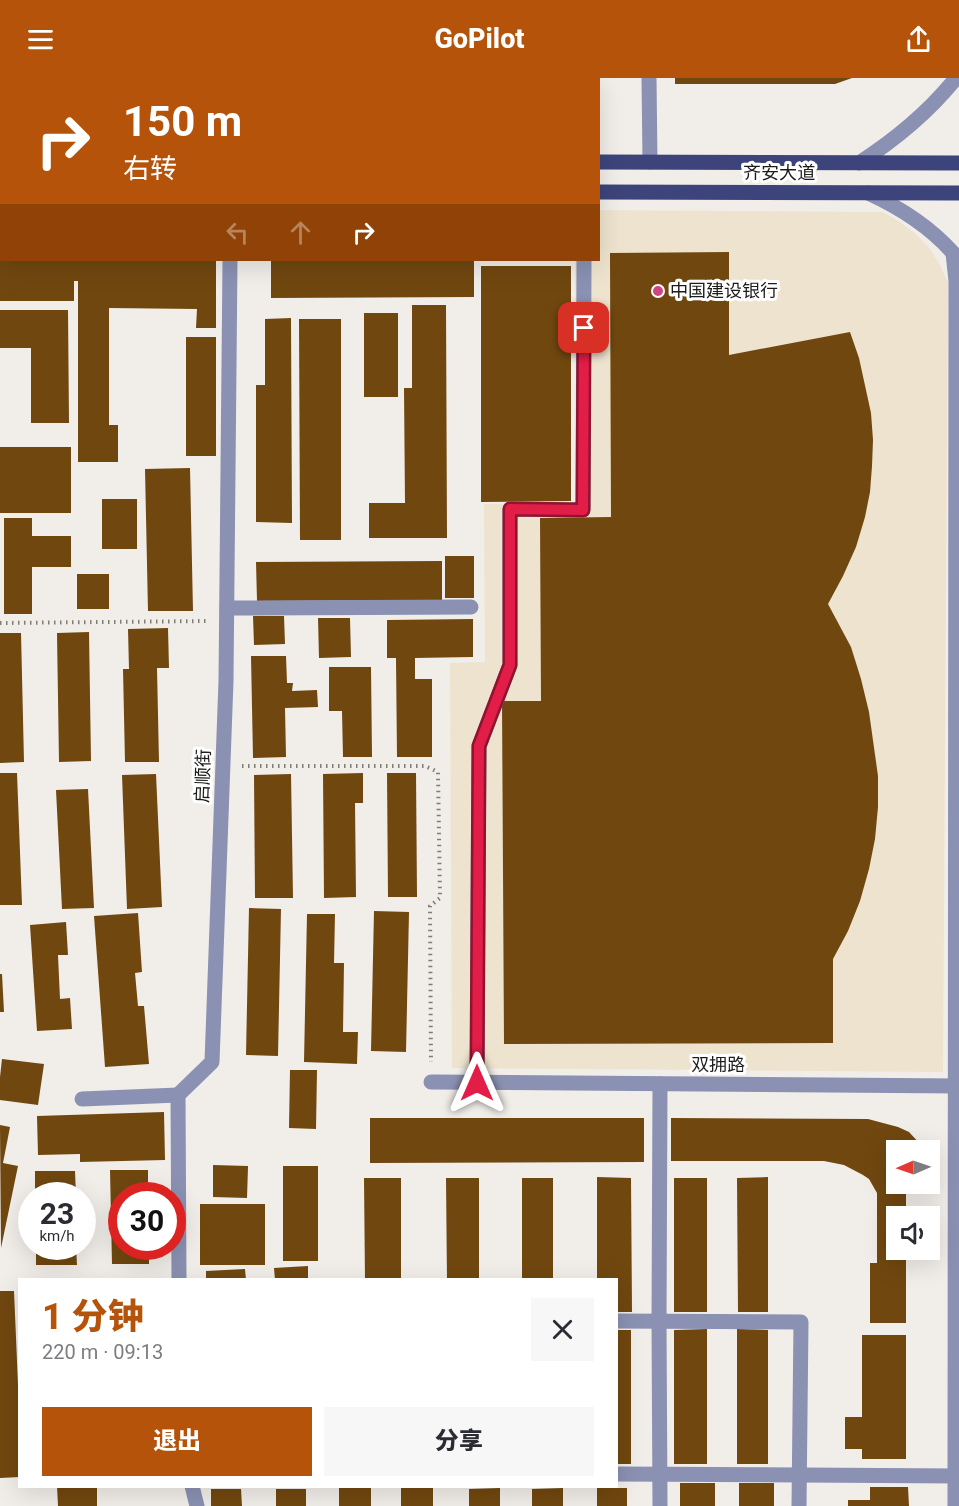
<!DOCTYPE html>
<html lang="zh">
<meta charset="utf-8">
<style>
:root{--surface:#fff;--page:#f7f7f7;--text:#2b2b33;--muted:#7c7c81;--accent:#b45309}
body{margin:0;font-family:Roboto,"Noto Sans SC",sans-serif;background:var(--page);color:var(--text);height:100vh;display:flex;flex-direction:column;font-size:22px;white-space:nowrap}
*{box-sizing:border-box;margin:0}
p{font-size:20px;color:var(--muted)}
.icon{flex:none;width:33px;height:33px;fill:none;stroke:currentColor;stroke-width:2;stroke-linecap:round;stroke-linejoin:round}
.map{position:relative;flex:1;overflow:hidden}
.side{position:absolute;left:18px;top:1200px;width:600px;height:210px;display:flex;flex-direction:column;background:var(--surface);border-radius:0px;box-shadow:0 6px 24px #0002}
.side>*{flex:none}
.hud{position:absolute;left:0px;top:0px;width:600px;height:183px;box-shadow:0 6px 24px #0002;background:#b45309;color:#fff;overflow:hidden}
.needle{width:39px;rotate:268deg}
.buttons{position:absolute;left:886px;top:1062px;display:grid;gap:12px}
.buttons a{display:grid;place-items:center;width:54px;height:54px;border-radius:0px;background:var(--surface);box-shadow:0 6px 24px #0002;font-size:30px}
.speed{position:absolute;left:18px;top:1104px;display:flex;gap:12px;font-size:30px;font-weight:700;text-align:center}
.speed>*{display:grid;place-content:center;width:78px;height:78px;border-radius:50%;background:var(--surface);box-shadow:0 6px 24px #0002;line-height:1}
.speed small{font-size:15px;font-weight:400}
.speed .limit{border:9px solid #d22;background:#fff;color:#111}
.pin{position:absolute;display:grid;place-items:center;width:51px;height:51px;color:#fff;margin:-26px;border-radius:12px;box-shadow:0 3px 9px #0006}
.me{position:absolute;width:66px;margin:-33px;rotate:0deg;stroke-linejoin:round;filter:drop-shadow(0 0 4px #0008)}
.turn{display:flex;align-items:center;gap:21px;height:126px;padding:0 24px;font-size:27px}
.turn .icon{width:78px;height:78px;stroke-width:2.5}
.turn b{display:block;font-size:42px;line-height:51px}
.lanes{display:flex;align-items:center;height:57px;padding:0 24px;background:#0003;justify-content:center;gap:30px;direction:ltr}
.lanes .off{opacity:.35}
.round{display:grid;place-items:center;flex:none;width:63px;height:63px;border-radius:0px;background:var(--page)}
.summary{display:flex;align-items:center;justify-content:space-between;height:102px;padding:0 24px}
h1{font-size:36px;font-weight:800;line-height:45px;color:var(--accent)}
.cta{display:flex;gap:12px;margin-top:auto;padding:12px 24px}
.cta a{flex:1;height:69px;border-radius:0px;background:var(--accent);color:#fff;font-size:24px;font-weight:800;line-height:69px;text-align:center}
.cta a+a{background:var(--page);color:var(--text)}
header{display:flex;justify-content:space-between;align-items:center;height:78px;padding:0 24px;background:var(--accent);color:#fff;font-size:27px;font-weight:800}
.map>svg:first-child{display:block}
</style>
<header><svg class="icon" aria-label="menu" viewBox="0 0 24 24"><path d="M4 6h16M4 12h16M4 18h16"/></svg>GoPilot<svg class="icon" aria-label="share" viewBox="0 0 24 24"><path d="M12 15V3M7 8l5-5 5 5M5 13v7h14v-7"/></svg></header>
<div class="map">
<svg width="959" height="1428" viewBox="0 0 959 1428">
<rect width="100%" height="100%" fill="#f1ede9"/>
<path fill="#eee3ce" d="M 599,132 L 883,134 L 900,144 L 916,156 L 930,171 L 940,187 L 948,204 L 943,994 L 452,990 L 450,585 L 485,584 L 484,426 L 576,425 L 575,182 L 598,182 Z"/>
<g fill="#70470f">
<path d="M 675,0 L 852,0 L 835,6 L 675,6 Z"/>
<path d="M 729,174 L 729,277 L 850,254 L 859,280 L 871,335 L 873,362 L 872,388 L 870,414 L 865,439 L 856,469 L 843,498 L 828,526 L 851,569 L 861,601 L 869,634 L 878,698 L 878,729 L 875,761 L 869,791 L 860,823 L 848,853 L 833,881 L 833,965 L 504,966 L 502,623 L 541,623 L 540,440 L 611,439 L 610,175 Z"/>
<path d="M 0,182 L 216,182 L 216,250 L 196,250 L 197,231 L 109,230 L 109,347 L 118,347 L 118,384 L 78,384 L 78,203 L 74,203 L 74,223 L 0,223 Z"/>
<path d="M 271,182 L 474,182 L 474,219 L 271,220 Z"/>
<path d="M 481,188 L 571,188 L 571,423 L 481,424 Z"/>
<path d="M 412,227 L 446,227 L 447,460 L 369,460 L 369,425 L 405,425 L 404,310 L 412,310 Z"/>
<path d="M 0,232 L 68,232 L 69,345 L 31,345 L 31,270 L 0,270 Z"/>
<rect x="364" y="235" width="34" height="84"/>
<path d="M 291,240 L 292,445 L 256,444 L 256,307 L 265,307 L 265,241 Z"/>
<path d="M 299,241 L 341,241 L 341,462 L 300,462 Z"/>
<rect x="186" y="259" width="30" height="119"/>
<rect x="0" y="369" width="71" height="66"/>
<path d="M 190,390 L 193,533 L 148,533 L 145,391 Z"/>
<rect x="102" y="421" width="35" height="50"/>
<path d="M 4,440 L 32,440 L 32,458 L 71,458 L 71,489 L 32,489 L 32,536 L 4,536 Z"/>
<rect x="445" y="478" width="29" height="42"/>
<path d="M 442,483 L 442,522 L 257,523 L 256,484 Z"/>
<rect x="77" y="496" width="32" height="35"/>
<path d="M 253,538 L 284,538 L 285,566 L 254,567 Z"/>
<path d="M 318,540 L 350,540 L 351,579 L 319,580 Z"/>
<path d="M 473,541 L 473,579 L 415,580 L 415,601 L 432,601 L 432,679 L 397,679 L 396,580 L 387,580 L 387,542 Z"/>
<path d="M 168,550 L 169,590 L 157,590 L 159,684 L 125,684 L 123,591 L 129,591 L 128,551 Z"/>
<path d="M 89,554 L 91,683 L 59,684 L 57,555 Z"/>
<path d="M 0,555 L 21,555 L 24,684 L 0,685 Z"/>
<path d="M 251,578 L 286,578 L 287,605 L 293,605 L 292,613 L 317,612 L 318,629 L 285,630 L 286,679 L 253,680 Z"/>
<path d="M 329,589 L 371,589 L 372,679 L 343,679 L 342,633 L 329,633 Z"/>
<path d="M 0,695 L 17,695 L 22,827 L 0,827 Z"/>
<path d="M 363,695 L 363,725 L 355,725 L 356,819 L 324,820 L 323,696 Z"/>
<path d="M 387,695 L 416,695 L 417,819 L 388,819 Z"/>
<path d="M 156,696 L 162,829 L 127,831 L 122,697 Z"/>
<path d="M 291,696 L 293,820 L 255,820 L 254,697 Z"/>
<path d="M 88,711 L 94,830 L 62,831 L 56,712 Z"/>
<path d="M 249,830 L 281,831 L 278,978 L 246,977 Z"/>
<path d="M 374,833 L 409,834 L 406,974 L 371,973 Z"/>
<path d="M 138,835 L 142,894 L 135,895 L 138,928 L 144,928 L 149,986 L 105,989 L 94,838 Z"/>
<path d="M 307,836 L 335,836 L 334,885 L 344,885 L 343,954 L 358,954 L 357,986 L 304,984 Z"/>
<path d="M 66,844 L 68,877 L 58,877 L 60,921 L 70,920 L 72,951 L 37,953 L 30,847 Z"/>
<path d="M 0,896 L 2,896 L 4,934 L 0,934 Z"/>
<path d="M 2,981 L 44,986 L 38,1027 L 0,1022 L 0,999 Z"/>
<path d="M 290,992 L 317,992 L 316,1051 L 289,1050 Z"/>
<path d="M 164,1034 L 165,1082 L 80,1084 L 80,1076 L 38,1077 L 37,1038 Z"/>
<path d="M 370,1040 L 644,1040 L 644,1084 L 370,1085 Z"/>
<path d="M 671,1040 L 868,1041 L 898,1049 L 909,1054 L 921,1067 L 921,1072 L 897,1072 L 897,1106 L 906,1106 L 906,1138 L 897,1138 L 897,1172 L 906,1172 L 906,1245 L 870,1245 L 870,1185 L 877,1185 L 877,1115 L 869,1101 L 863,1097 L 844,1087 L 824,1083 L 671,1083 Z"/>
<path d="M 0,1047 L 10,1049 L 3,1085 L 18,1088 L 1,1170 Z"/>
<path d="M 213,1087 L 248,1088 L 247,1120 L 213,1119 Z"/>
<rect x="283" y="1088" width="35" height="95"/>
<path d="M 110,1092 L 148,1092 L 148,1118 L 122,1118 L 122,1168 L 149,1168 L 149,1186 L 112,1186 Z"/>
<path d="M 35,1093 L 75,1093 L 76,1118 L 35,1118 Z"/>
<path d="M 597,1099 L 631,1100 L 632,1234 L 616,1234 L 616,1202 L 597,1202 Z"/>
<path d="M 768,1099 L 768,1234 L 738,1234 L 737,1100 Z"/>
<path d="M 364,1100 L 401,1100 L 401,1202 L 365,1202 Z"/>
<path d="M 446,1100 L 479,1100 L 479,1202 L 447,1202 Z"/>
<rect x="522" y="1100" width="31" height="102"/>
<rect x="674" y="1100" width="33" height="134"/>
<rect x="200" y="1126" width="65" height="61"/>
<path d="M 36,1168 L 76,1168 L 77,1187 L 36,1187 Z"/>
<path d="M 308,1188 L 308,1202 L 275,1202 L 274,1190 Z"/>
<path d="M 245,1191 L 246,1202 L 206,1202 L 206,1193 Z"/>
<path d="M 0,1213 L 14,1213 L 20,1354 L 20,1399 L 0,1400 Z"/>
<path d="M 707,1251 L 707,1386 L 674,1386 L 674,1252 Z"/>
<path d="M 737,1251 L 768,1252 L 768,1386 L 737,1386 Z"/>
<rect x="616" y="1252" width="15" height="134"/>
<path d="M 862,1257 L 906,1257 L 906,1381 L 862,1381 L 862,1371 L 845,1371 L 845,1339 L 862,1339 Z"/>
<rect x="680" y="1405" width="35" height="23"/>
<rect x="739" y="1405" width="35" height="23"/>
<path d="M 57,1408 L 97,1408 L 97,1428 L 58,1428 Z"/>
<path d="M 870,1409 L 908,1409 L 909,1428 L 848,1428 L 848,1422 L 870,1422 Z"/>
<rect x="339" y="1410" width="32" height="18"/>
<rect x="401" y="1410" width="32" height="18"/>
<path d="M 500,1410 L 500,1428 L 469,1428 L 469,1411 Z"/>
<path d="M 563,1410 L 563,1428 L 532,1428 L 532,1411 Z"/>
<rect x="597" y="1410" width="30" height="18"/>
<path d="M 211,1411 L 241,1411 L 242,1428 L 211,1428 Z"/>
<rect x="276" y="1411" width="30" height="17"/>
</g>
<g fill="none" stroke-linecap="round" stroke-linejoin="round">
<g stroke="#7f7c7a" stroke-width="4" stroke-dasharray="1.5 4.5" stroke-linecap="butt">
<path d="M 0,545 L 209,543"/>
<path d="M 242,688 L 425,688 L 438,694 L 440,820 L 430,828 L 431,984"/>
</g>
<g stroke="#8a91b2" stroke-width="15">
<path d="M 649,0 L 650,84"/>
<path d="M 859,85 C 896,61 928,35 956,0"/>
<path d="M 868,115 C 903,131 935,152 959,182"/>
<path d="M 953,175 L 956,203 L 955,1428"/>
<path d="M 227,530 L 471,529"/>
<path d="M 431,1004 L 959,1008"/>
<path d="M 477,1005 L 479,668 L 510,587 L 510,431 L 583,432 L 584,182"/>
<path d="M 82,1021 L 178,1017"/>
<path d="M 179,1202 L 178,1017 L 212,984 L 226,603 L 230,182"/>
<path d="M 616,1243 L 801,1244 L 799,1428"/>
<path d="M 616,1396 L 959,1398"/>
<path d="M 192,1408 L 197,1428"/>
<path d="M 660,1428 L 659,1243 L 660,1006"/>
</g>
<g stroke="#3c447b" stroke-width="15">
<path d="M 0,82 L 2,82"/>
<path d="M 598,84 L 959,85"/>
<path d="M 0,112 L 2,112"/>
<path d="M 598,114 L 959,115"/>
</g>
</g>
<g fill="none" stroke-linecap="round" stroke-linejoin="round">
<g stroke="#92132f" stroke-width="15">
<path id="route" d="M 477,1005 L 479,668 L 510,587 L 510,431 L 583,432 L 584,250"/>
</g>
<use href="#route" stroke="#e11d48" stroke-width="10"/>
</g>
<circle fill="#ce4580" stroke="#fff" stroke-width="2" cx="658" cy="213" r="6"/>
<g text-anchor="middle" stroke-width="6" stroke-linejoin="round" paint-order="stroke">
<g font-size="18" fill="#1d1c1b" stroke="#fff">
<text x="779" y="101">齐安大道</text>
<text transform="translate(203 698) rotate(-88)" y="6">启顺街</text>
<text x="718" y="993">双拥路</text>
</g>
<g font-size="18" fill="#1d1c1b" stroke="#fff" text-anchor="start">
<text x="670" y="219">中国建设银行</text>
</g>
</g>
</svg>
<div class="buttons">
<a><svg class="needle" viewBox="-14 -14 28 28"><path d="M0-13l5 13h-10z" fill="#e53935"/><path d="M0 13l5-13h-10z" fill="#7c7c81"/></svg></a>
<a><svg class="icon" aria-label="sound" viewBox="0 0 24 24"><path d="M4 9h4l5-4v14l-5-4H4zM17 9q2 3 0 6"/></svg></a>
</div>
<div class="speed"><div>23<small>km/h</small></div><div class="limit">30</div></div>
<div class="pin" style="left:584px;top:250px;background:#d93025"><svg class="icon" aria-label="arrive" viewBox="0 0 24 24"><path d="M6 21V4h12l-3 4 3 4H6"/></svg></div>
<svg class="me" style="left:477px;top:1005px" viewBox="-20 -20 40 40"><path d="M0-17L14 15 0 8-14 15z" fill="#e11d48" stroke="#fff" stroke-width="4"/></svg>
<div class="hud">
<div class="turn"><svg class="icon" aria-label="right" viewBox="0 0 24 24"><path d="M7 20v-9h11M14 6l5 5-5 5"/></svg><div><b>150 m</b>右转</div></div>
<div class="lanes"><svg class="icon off" aria-label="left" viewBox="0 0 24 24"><path d="M17 20v-9H6M10 6l-5 5 5 5"/></svg><svg class="icon off" aria-label="ahead" viewBox="0 0 24 24"><path d="M12 20V5M6 11l6-6 6 6"/></svg><svg class="icon" aria-label="right" viewBox="0 0 24 24"><path d="M7 20v-9h11M14 6l5 5-5 5"/></svg></div>
</div>
<section class="side">
<div class="summary"><div><h1>1 分钟</h1><p>220 m · 09:13</p></div><a class="round"><svg class="icon" aria-label="close" viewBox="0 0 24 24"><path d="M6 6l12 12M18 6L6 18"/></svg></a></div>
<div class="cta"><a>退出</a><a>分享</a></div>
</section>
</div>
